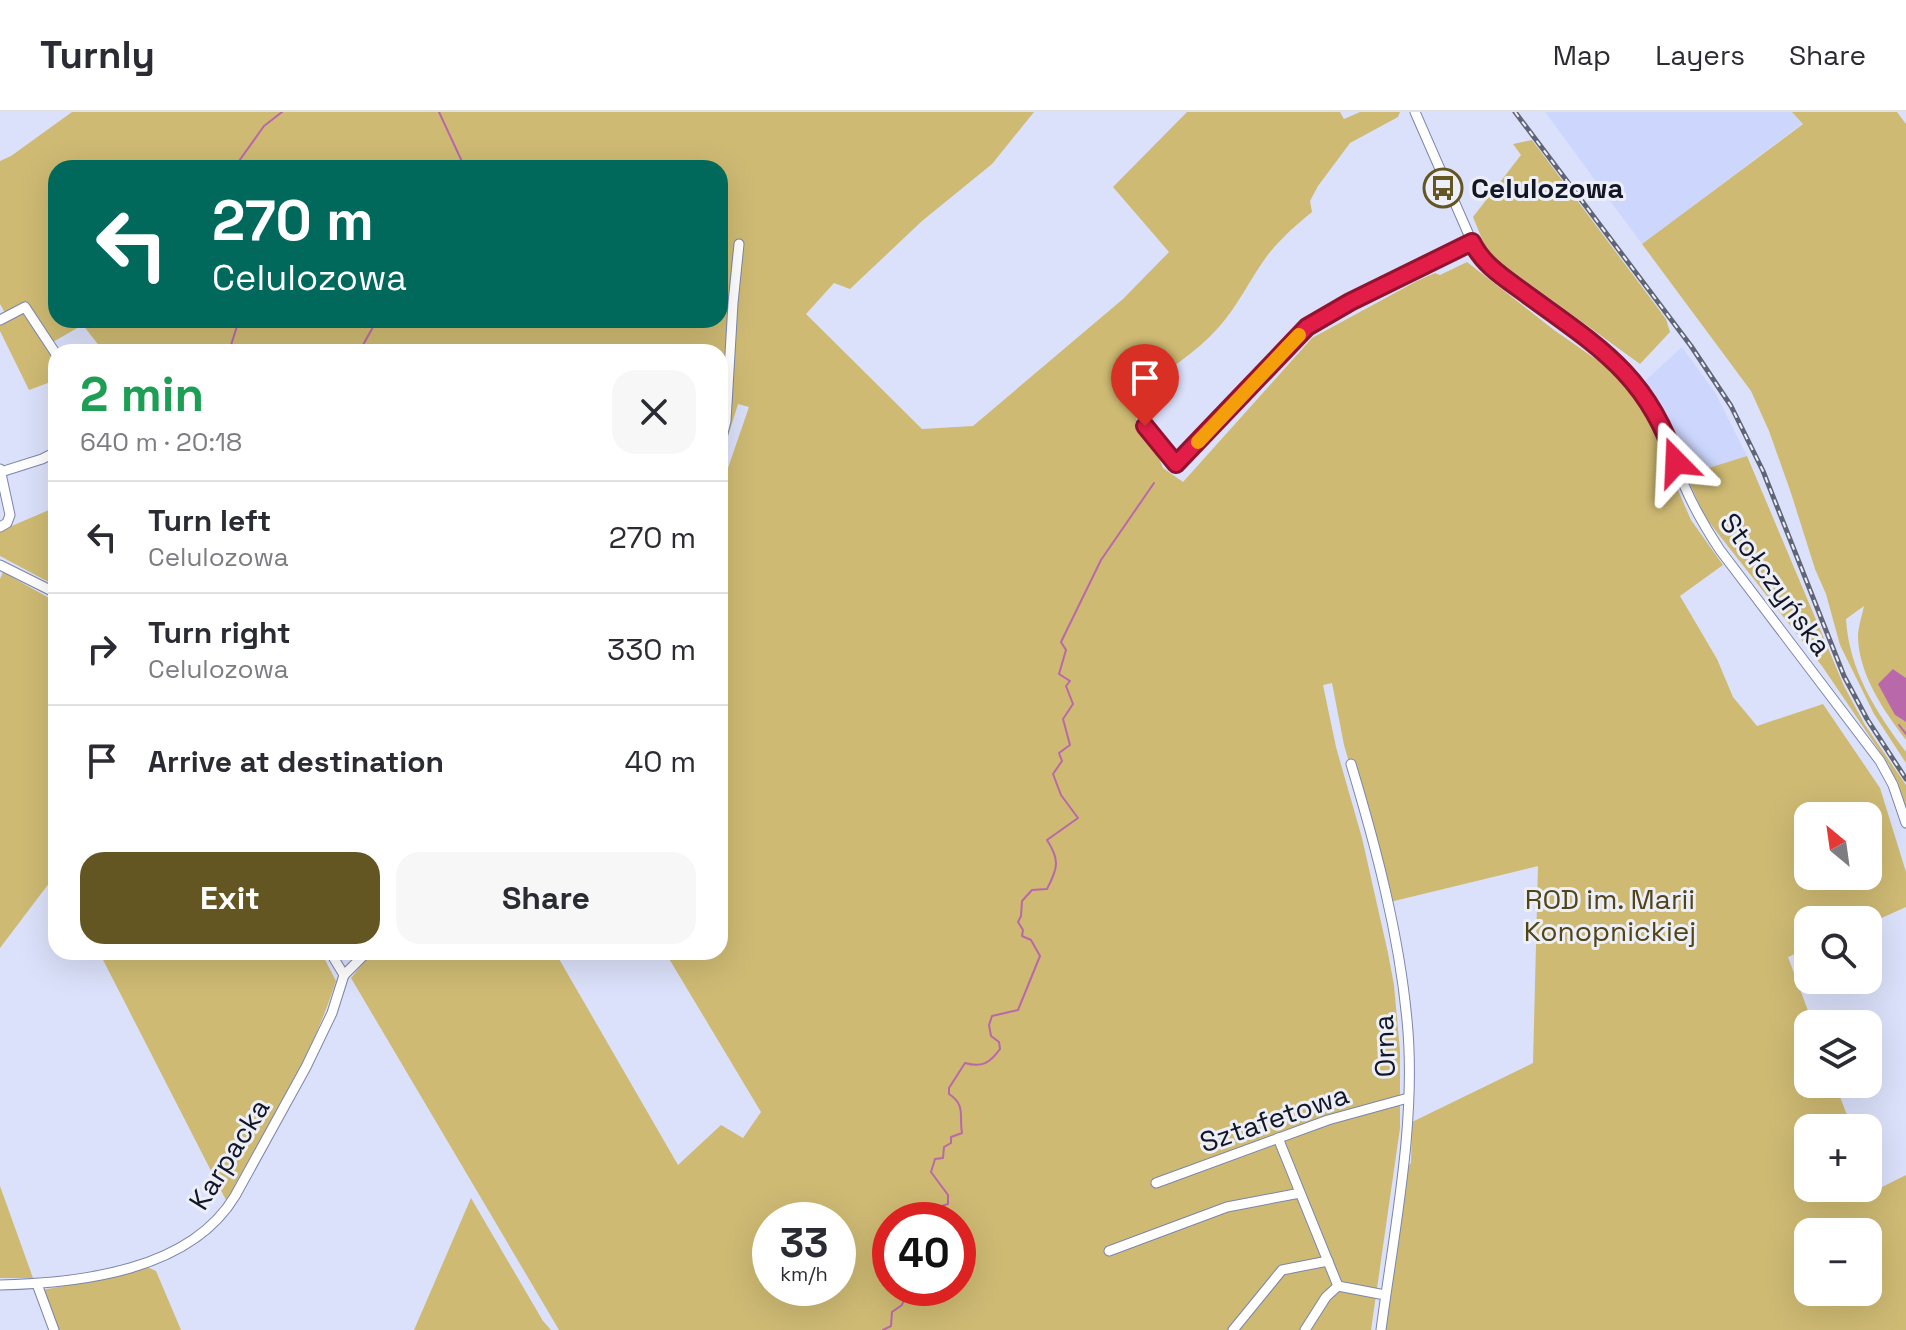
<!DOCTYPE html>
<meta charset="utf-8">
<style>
:root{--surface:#fff;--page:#f7f7f7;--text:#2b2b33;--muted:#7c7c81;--line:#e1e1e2;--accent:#645623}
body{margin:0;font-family:"Space Grotesk",sans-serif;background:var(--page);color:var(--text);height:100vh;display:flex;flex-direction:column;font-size:30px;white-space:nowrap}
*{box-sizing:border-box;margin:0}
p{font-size:26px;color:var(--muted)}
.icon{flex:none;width:44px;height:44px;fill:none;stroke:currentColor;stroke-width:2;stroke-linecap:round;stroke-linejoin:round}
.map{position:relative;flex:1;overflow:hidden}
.drawer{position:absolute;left:48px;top:232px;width:680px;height:616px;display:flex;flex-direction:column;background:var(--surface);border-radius:24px;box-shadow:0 8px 32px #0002}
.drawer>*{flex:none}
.banner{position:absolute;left:48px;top:48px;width:680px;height:168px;border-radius:24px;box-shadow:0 8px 32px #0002;background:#00695c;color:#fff;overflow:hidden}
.needle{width:52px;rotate:331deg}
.buttons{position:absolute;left:1794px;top:690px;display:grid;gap:16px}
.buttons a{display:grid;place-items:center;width:88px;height:88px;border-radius:16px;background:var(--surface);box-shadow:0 8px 32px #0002;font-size:40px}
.speed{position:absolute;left:752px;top:1090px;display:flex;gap:16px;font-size:40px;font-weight:700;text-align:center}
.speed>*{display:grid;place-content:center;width:104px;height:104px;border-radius:50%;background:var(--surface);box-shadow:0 8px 32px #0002;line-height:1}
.speed small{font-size:20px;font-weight:400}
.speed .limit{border:12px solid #d22;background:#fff;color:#111}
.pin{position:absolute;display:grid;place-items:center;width:68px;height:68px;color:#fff;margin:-82px -34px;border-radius:50% 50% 50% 0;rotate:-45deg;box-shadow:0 0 8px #0007}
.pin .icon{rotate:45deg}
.me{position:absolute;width:88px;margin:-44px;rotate:339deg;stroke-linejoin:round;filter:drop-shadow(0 0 6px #0008)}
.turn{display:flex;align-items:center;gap:28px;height:168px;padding:0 32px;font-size:36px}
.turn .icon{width:104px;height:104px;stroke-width:2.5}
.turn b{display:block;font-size:56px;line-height:68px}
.round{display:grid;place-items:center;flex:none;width:84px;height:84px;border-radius:24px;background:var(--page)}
.overview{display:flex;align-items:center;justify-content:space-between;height:136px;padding:0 32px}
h1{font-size:48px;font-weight:800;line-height:60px;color:#1e9e55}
.action{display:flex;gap:16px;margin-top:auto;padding:16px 32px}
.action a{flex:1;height:92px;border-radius:24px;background:var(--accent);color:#fff;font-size:32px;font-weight:800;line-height:92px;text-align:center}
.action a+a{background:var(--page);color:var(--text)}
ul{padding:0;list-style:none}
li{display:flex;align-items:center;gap:24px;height:112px;padding:0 32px;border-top:2px solid var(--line)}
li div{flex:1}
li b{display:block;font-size:30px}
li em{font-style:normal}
header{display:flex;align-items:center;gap:48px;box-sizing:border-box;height:112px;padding:0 40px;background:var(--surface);border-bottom:2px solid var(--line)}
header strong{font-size:38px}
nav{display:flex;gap:44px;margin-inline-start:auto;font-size:28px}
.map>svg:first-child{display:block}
</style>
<header>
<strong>Turnly</strong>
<nav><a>Map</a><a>Layers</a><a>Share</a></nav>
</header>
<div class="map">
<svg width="1906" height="1218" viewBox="0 0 1906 1218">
<rect width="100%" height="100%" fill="#dbe1fa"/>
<g fill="#cdd6fd">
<path d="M 1545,0 L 1792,0 L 1803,11 L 1642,132 Z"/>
<path d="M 1682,235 L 1716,282 L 1747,344 L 1686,363 L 1666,307 L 1644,270 Z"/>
</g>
<g fill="#ceba73" fill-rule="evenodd">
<path d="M 72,0 L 1034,0 L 992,52 L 922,109 L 850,177 L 834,171 L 806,202 L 922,317 L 973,314 L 1123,187 L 1169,140 L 1113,75 L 1187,0 L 1340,0 L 1344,7 L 1360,0 L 1400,0 L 1398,5 L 1350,31 L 1318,74 L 1310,89 L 1312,100 C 1296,113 1280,127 1267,144 C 1250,167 1238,194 1218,216 C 1196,241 1166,259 1139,278 L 1136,313 L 1159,346 L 1163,356 L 1183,370 L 1312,226 L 1417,169 L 1435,161 L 1440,163 L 1467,150 L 1554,218 L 1617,262 L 1636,284 L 1657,319 L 1667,353 L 1691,408 L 1723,453 L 1680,484 L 1717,547 L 1733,585 L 1757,614 L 1823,592 L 1880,676 L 1906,760 L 1906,795 L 1868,812 L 1868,808 L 1808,808 L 1808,836 L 1788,845 L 1813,912 L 1808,912 L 1808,972 L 1835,972 L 1852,1016 L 1808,1016 L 1808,1076 L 1868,1076 L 1868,1058 L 1876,1078 L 1906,1063 L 1906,1218 L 1385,1218 L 1398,1131 L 1405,1057 L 1411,1051 L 1412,1010 L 1533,951 L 1538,754 L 1390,790 L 1344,633 L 1332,571 L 1323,573 L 1336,635 L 1362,726 L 1388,841 L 1394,873 L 1400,939 L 1400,1016 L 1371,1218 L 559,1218 L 351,866 L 372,840 L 555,840 L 678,1053 L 721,1013 L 743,1026 L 761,1000 L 665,840 L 720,840 L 720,379 L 749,295 L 738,292 L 720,350 L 720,240 L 104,240 L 79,208 L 720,208 L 720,56 L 56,56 L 56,208 L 73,208 L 79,215 L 46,234 L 56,251 L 56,268 L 29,278 L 0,219 L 0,213 L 9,208 L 0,192 L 0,49 L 11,44 ZM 1808,704 L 1868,704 L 1868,764 L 1808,764 ZM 770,1108 L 838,1108 L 838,1176 L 770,1176 ZM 890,1108 L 958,1108 L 958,1176 L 890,1176 ZM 1808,1120 L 1868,1120 L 1868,1180 L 1808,1180 Z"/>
<path d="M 1792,0 L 1897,0 L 1906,12 L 1906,566 L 1893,557 L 1895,603 L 1906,610 L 1906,628 C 1884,599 1859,563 1858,525 C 1858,515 1862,504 1864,494 L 1846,507 C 1849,558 1876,600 1906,640 L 1906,651 L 1874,602 L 1840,533 L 1826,482 L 1815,457 L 1791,381 L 1769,319 L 1751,279 L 1642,132 L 1803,12 Z"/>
<path d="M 1532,28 L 1666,207 L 1670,220 L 1640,252 L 1494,146 L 1484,132 L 1473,105 L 1521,43 L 1513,32 Z"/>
<path d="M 1747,344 L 1844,574 L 1865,613 L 1906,673 L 1906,698 L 1889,653 L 1822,554 L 1705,405 L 1686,363 Z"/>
<path d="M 56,395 L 56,474 L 0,444 L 0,419 Z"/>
<path d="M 3,460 L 56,490 L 56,762 L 0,836 L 0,467 Z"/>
<path d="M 99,840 L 321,840 L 336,869 C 311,947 267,1018 227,1090 Z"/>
<path d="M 0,1074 L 33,1166 L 0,1166 Z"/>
<path d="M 471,1086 L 543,1209 L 551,1218 L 414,1218 Z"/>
<path d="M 143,1153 L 156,1159 L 181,1218 L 57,1218 L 42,1178 L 97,1168 Z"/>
</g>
<path fill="#b968aa" d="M 1893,557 L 1906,566 L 1906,610 L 1895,603 L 1878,572 Z"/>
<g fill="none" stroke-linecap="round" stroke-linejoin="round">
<g stroke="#b968aa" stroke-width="2">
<path d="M 439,0 L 465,56"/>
<path d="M 234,56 L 264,14 L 282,0"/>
<path d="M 226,240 L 231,233 L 239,208"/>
<path d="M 359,240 L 377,208"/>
<path d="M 1899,613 L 1906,622"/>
<path d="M 934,1108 L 939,1095 L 948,1092 L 948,1083 L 931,1060 L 935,1047 L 943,1046 L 944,1035 L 951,1031 L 951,1025 L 962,1021 C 959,1004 966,993 949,982 L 949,976 L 965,951 C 982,956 990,951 1000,937 L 999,930 L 991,924 L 989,913 L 992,904 L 1018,898 L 1040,844 L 1031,828 L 1022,824 L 1023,818 L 1018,810 L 1021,804 L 1022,789 L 1032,778 L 1047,777 C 1058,756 1060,748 1047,728 L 1078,706 L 1061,683 L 1053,662 L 1062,649 L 1059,641 L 1070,633 L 1063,607 L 1073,592 L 1066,574 L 1070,569 L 1059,562 L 1066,538 L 1061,530 L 1101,448 L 1154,371"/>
<path d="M 883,1218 L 891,1214 L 892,1200 L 902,1193 L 908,1176"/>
</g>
<g stroke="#7c85ab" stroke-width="11">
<g id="minor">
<path d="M 1415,0 L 1472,130 L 1484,149 C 1533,192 1602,225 1641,278 C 1663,306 1671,341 1684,373 C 1694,396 1706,417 1720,438 L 1880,649 L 1893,673 L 1906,711"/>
<path d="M 0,208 L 25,195 L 56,242"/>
<path d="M 1145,314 L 1176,352 L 1307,215 L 1350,190 L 1472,130"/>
<path d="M 720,333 L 726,309 L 733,191 L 739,132"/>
<path d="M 0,357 L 10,403 L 7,411 L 0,415"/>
<path d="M 1,360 L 42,347 L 56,340"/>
<path d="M 0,453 L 56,481"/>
<path d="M 1351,652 C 1376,735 1399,822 1407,908 C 1417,1008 1394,1119 1381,1218"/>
<path d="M 330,840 L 344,863"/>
<path d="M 1278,1026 L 1338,1174 L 1385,1183"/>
<path d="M 1156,1071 L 1328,1008 L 1408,986"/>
<path d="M 1109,1139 L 1227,1095 L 1300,1081"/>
<path d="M 37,1172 L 54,1218"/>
<path d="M 0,1173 C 80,1171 190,1159 235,1084 L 306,955 L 332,901 L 344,863 L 367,840"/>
<path d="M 1233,1218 L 1282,1158 L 1328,1149"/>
<path d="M 1305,1218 L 1326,1185 L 1338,1174"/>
</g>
</g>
<use href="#minor" stroke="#fff" stroke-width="9"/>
<g stroke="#606477" stroke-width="5">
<path id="rail" d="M 1515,0 L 1691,234 L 1731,294 L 1763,359 L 1844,564 L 1867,607 L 1906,667"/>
</g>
<use href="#rail" stroke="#edeff8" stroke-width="2" stroke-dasharray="6" stroke-linecap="butt"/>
</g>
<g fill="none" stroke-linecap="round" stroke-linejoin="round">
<g stroke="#92132f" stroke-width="20">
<path id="route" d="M 1145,314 L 1176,352 L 1307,215 L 1350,190 L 1472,130 C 1484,155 1508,168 1529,184 C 1599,235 1648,264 1676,350"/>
</g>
<use href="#route" stroke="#e11d48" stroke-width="14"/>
<path stroke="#f59e0b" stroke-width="14" d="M 1198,330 L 1299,223"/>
</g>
<defs>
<g id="bus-ring" transform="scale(2)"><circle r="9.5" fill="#edeff8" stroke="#645623" stroke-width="1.5"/><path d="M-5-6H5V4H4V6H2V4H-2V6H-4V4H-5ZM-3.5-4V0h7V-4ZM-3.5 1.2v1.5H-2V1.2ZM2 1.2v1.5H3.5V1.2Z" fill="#645623"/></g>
</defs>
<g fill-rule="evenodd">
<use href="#bus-ring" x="1443" y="76"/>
</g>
<g text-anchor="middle" stroke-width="6" stroke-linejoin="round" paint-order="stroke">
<g font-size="28" font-weight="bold" fill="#131625" stroke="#edeff8" text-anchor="start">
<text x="1471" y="86">Celulozowa</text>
</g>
<g font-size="28" fill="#131625" stroke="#edeff8">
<text transform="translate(1776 472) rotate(54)" y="10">Stołczyńska</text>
<text transform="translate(1384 934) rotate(-92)" y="10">Orna</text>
<text transform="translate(1274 1006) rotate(-19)" y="10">Sztafetowa</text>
<text transform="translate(229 1042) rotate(-58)" y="10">Karpacka</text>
</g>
<g font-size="28" fill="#514517" stroke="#edeff8">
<text x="1610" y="797">ROD im. Marii<tspan x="1610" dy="32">Konopnickiej</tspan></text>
</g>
</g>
</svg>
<div class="buttons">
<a><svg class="needle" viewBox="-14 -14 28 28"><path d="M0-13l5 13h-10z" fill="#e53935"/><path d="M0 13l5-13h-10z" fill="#7c7c81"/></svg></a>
<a><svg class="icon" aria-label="search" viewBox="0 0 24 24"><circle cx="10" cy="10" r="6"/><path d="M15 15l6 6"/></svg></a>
<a><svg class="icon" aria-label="layers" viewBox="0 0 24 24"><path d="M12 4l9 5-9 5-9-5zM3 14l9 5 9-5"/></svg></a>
<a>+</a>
<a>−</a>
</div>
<div class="speed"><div>33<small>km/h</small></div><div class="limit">40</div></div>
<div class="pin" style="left:1145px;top:314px;background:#d93025"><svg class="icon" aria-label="arrive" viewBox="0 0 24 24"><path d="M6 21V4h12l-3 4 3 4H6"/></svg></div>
<svg class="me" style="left:1676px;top:350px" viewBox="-20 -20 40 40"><path d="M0-17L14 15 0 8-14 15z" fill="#e11d48" stroke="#fff" stroke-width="4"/></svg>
<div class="banner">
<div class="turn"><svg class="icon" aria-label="left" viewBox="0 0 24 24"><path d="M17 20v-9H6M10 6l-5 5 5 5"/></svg><div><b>270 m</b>Celulozowa</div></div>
</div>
<section class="drawer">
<div class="overview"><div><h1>2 min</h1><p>640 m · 20:18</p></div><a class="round"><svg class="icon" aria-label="close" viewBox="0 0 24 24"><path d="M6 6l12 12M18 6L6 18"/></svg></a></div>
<ul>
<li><svg class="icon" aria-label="left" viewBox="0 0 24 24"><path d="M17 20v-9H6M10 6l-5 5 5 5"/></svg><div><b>Turn left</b><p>Celulozowa</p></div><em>270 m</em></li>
<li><svg class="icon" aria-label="right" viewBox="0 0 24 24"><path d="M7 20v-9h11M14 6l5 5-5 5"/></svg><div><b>Turn right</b><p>Celulozowa</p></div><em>330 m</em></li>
<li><svg class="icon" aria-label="arrive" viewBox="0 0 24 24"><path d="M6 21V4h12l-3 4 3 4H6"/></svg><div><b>Arrive at destination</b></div><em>40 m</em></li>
</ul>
<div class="action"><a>Exit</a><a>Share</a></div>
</section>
</div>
